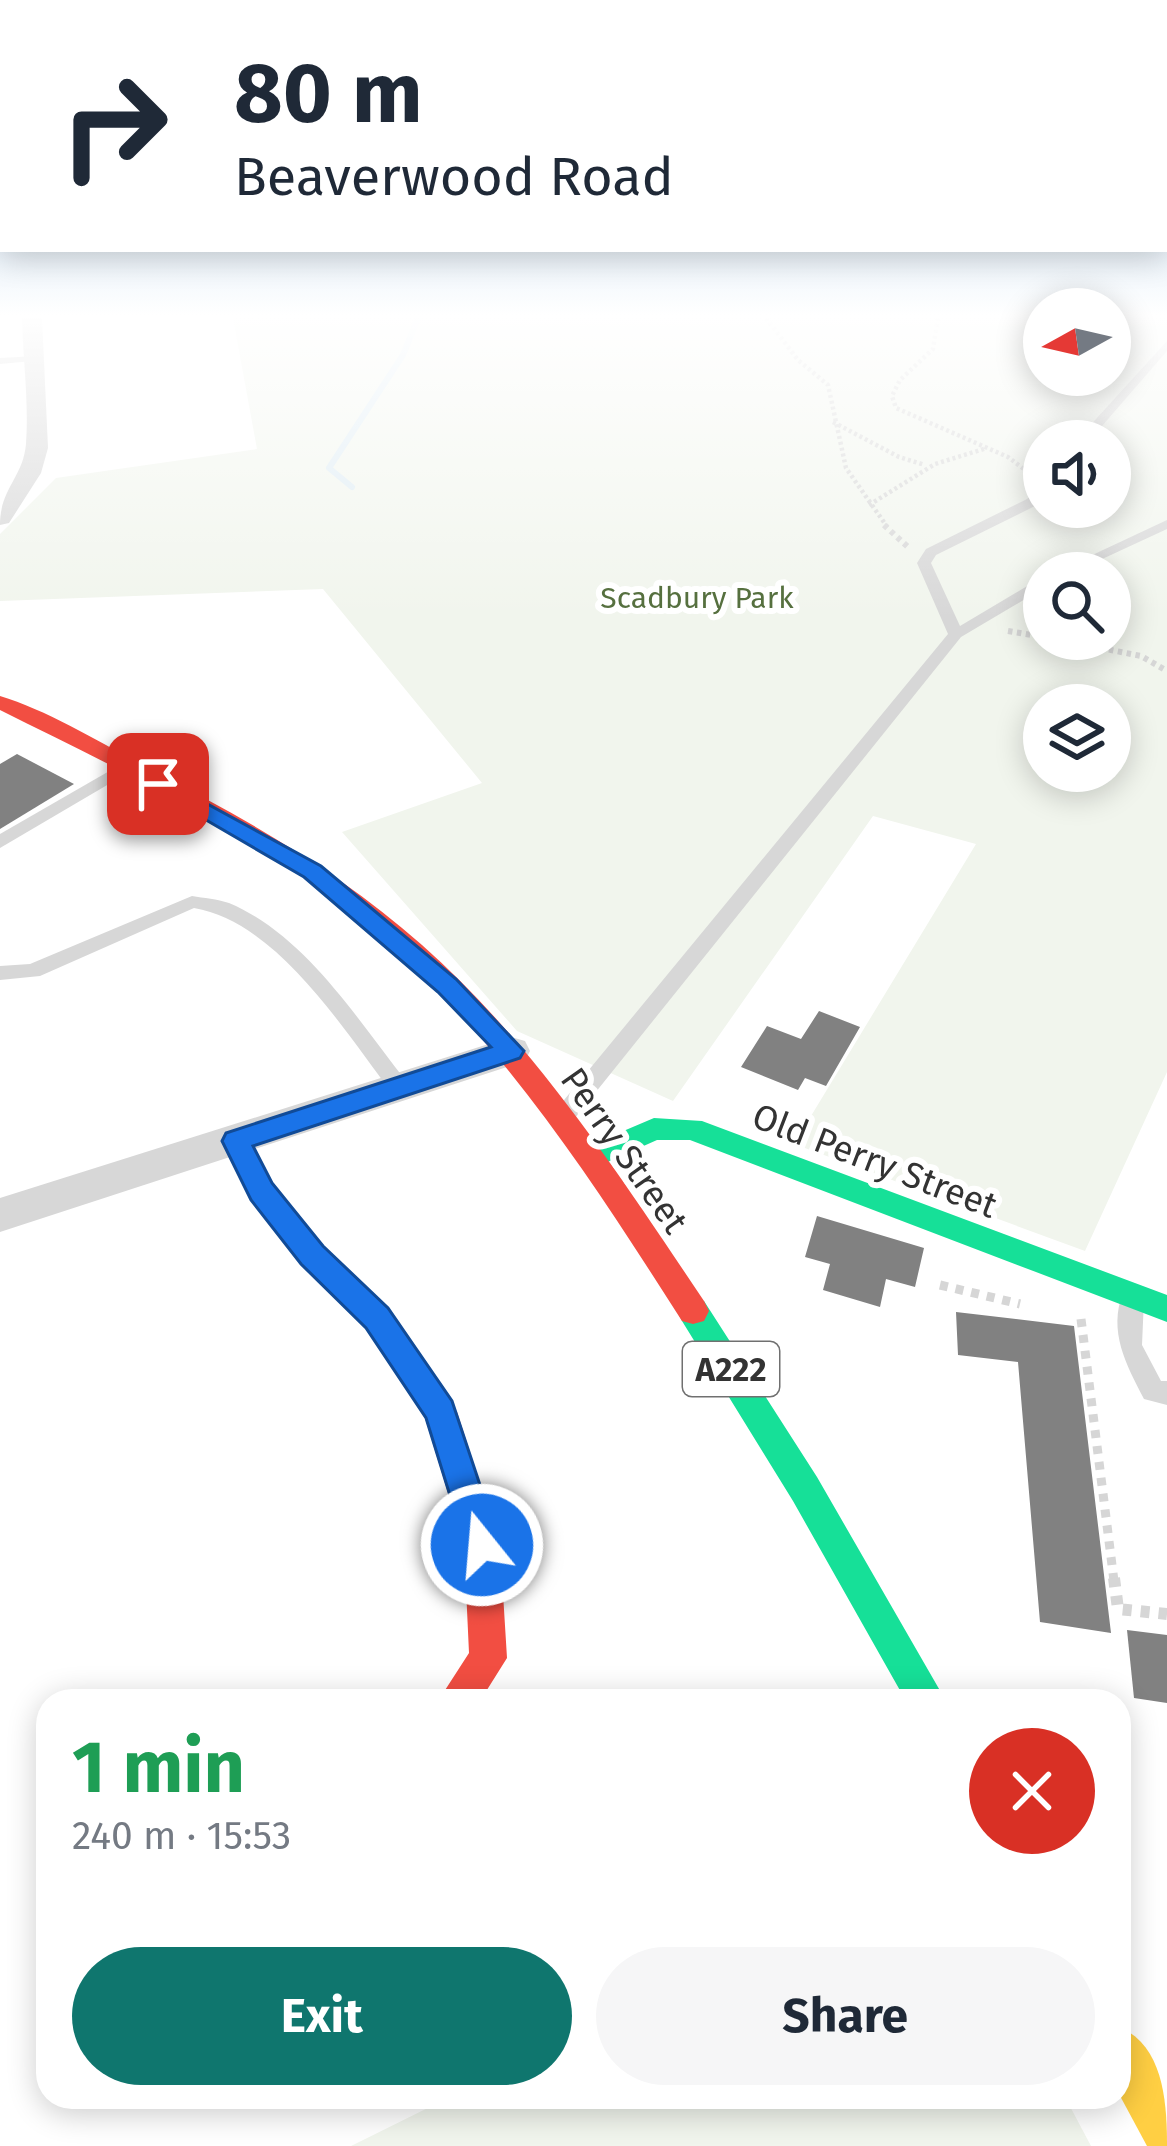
<!DOCTYPE html>
<meta charset="utf-8">
<style>
:root{--surface:#fff;--page:#f6f6f7;--text:#1f2937;--muted:#747a83;--accent:#0f766e}
body{margin:0;font-family:"Fira Sans",sans-serif;background:var(--page);color:var(--text);height:100vh;display:flex;flex-direction:column;font-size:45px;white-space:nowrap}
*{box-sizing:border-box;margin:0}
p{font-size:39px;color:var(--muted)}
.icon{flex:none;width:66px;height:66px;fill:none;stroke:currentColor;stroke-width:2;stroke-linecap:round;stroke-linejoin:round}
.map{position:relative;flex:1;overflow:hidden}
.side{position:absolute;left:36px;top:1689px;width:1095px;height:420px;display:flex;flex-direction:column;background:var(--surface);border-radius:36px;box-shadow:0 6px 30px #0003}
.side>*{flex:none}
.hud{position:absolute;left:0px;top:0px;width:1167px;height:252px;box-shadow:0 6px 30px #0003;background:#fff;color:var(--text);overflow:hidden}
.needle{width:78px;rotate:262deg}
.tools{position:absolute;left:1023px;top:288px;display:grid;gap:24px}
.tools a{display:grid;place-items:center;width:108px;height:108px;border-radius:50%;background:var(--surface);box-shadow:0 6px 30px #0003;font-size:60px}
.pin{position:absolute;display:grid;place-items:center;width:102px;height:102px;color:#fff;margin:-51px;border-radius:24px;box-shadow:0 6px 18px #0006}
.me{position:absolute;width:132px;margin:-66px;rotate:343deg;stroke-linejoin:round;filter:drop-shadow(0 0 9px #0008)}
.turn{display:flex;align-items:center;gap:42px;height:252px;padding:0 36px;font-size:54px}
.turn .icon{width:156px;height:156px;stroke-width:2.5}
.turn b{display:block;font-size:84px;line-height:102px}
.round{display:grid;place-items:center;flex:none;width:126px;height:126px;border-radius:63px;background:var(--page)}
.headline{display:flex;align-items:center;justify-content:space-between;height:204px;padding:0 36px}
h1{font-size:72px;font-weight:700;line-height:90px;color:#1e9e55}
.action{display:flex;gap:24px;margin-top:auto;padding:24px 36px}
.action a{flex:1;height:138px;border-radius:72px;background:var(--accent);color:#fff;font-size:48px;font-weight:700;line-height:138px;text-align:center}
.action a+a{background:var(--page);color:var(--text)}
.map>svg:first-child{display:block}
</style>
<div class="map">
<svg width="1167" height="2146" viewBox="0 0 1167 2146">
<rect width="100%" height="100%" fill="#fff"/>
<g fill="#f1f5ed" fill-rule="evenodd">
<path d="M 233,318 L 1044,318 L 1044,375 L 1110,375 L 1110,318 L 1167,318 L 1167,1072 L 1085,1251 L 794,1144 L 976,844 L 873,816 L 673,1101 L 517,1031 L 342,832 L 482,783 L 323,589 L 0,601 L 0,534 L 56,478 L 257,449 ZM 1044,441 L 1110,441 L 1110,507 L 1044,507 ZM 1044,573 L 1110,573 L 1110,639 L 1044,639 ZM 1044,705 L 1110,705 L 1110,771 L 1044,771 Z"/>
<path d="M 450,2097 L 1065,2097 L 1091,2146 L 351,2146 Z"/>
</g>
<g fill="none" stroke-linecap="round" stroke-linejoin="round">
<path stroke="#ddebf3" stroke-width="6" d="M 352,487 L 329,468 L 403,355 L 418,318"/>
</g>
<g fill="#818181">
<path d="M 17,754 L 74,784 L 0,829 L 0,764 Z"/>
<path d="M 819,1011 L 860,1027 L 826,1086 L 805,1078 L 798,1090 L 741,1067 L 767,1026 L 801,1039 Z"/>
<path d="M 817,1216 L 924,1248 L 915,1287 L 886,1279 L 880,1307 L 823,1290 L 830,1264 L 805,1257 Z"/>
<path d="M 956,1312 L 1074,1326 L 1111,1633 L 1040,1622 L 1018,1362 L 958,1355 Z"/>
<path d="M 1127,1630 L 1167,1635 L 1167,1703 L 1134,1698 Z"/>
</g>
<g fill="none" stroke-linecap="round" stroke-linejoin="round">
<g stroke="#d6d6d6" stroke-width="4.5" stroke-dasharray="3 3" stroke-linecap="butt">
<path d="M 766,318 L 798,360 L 828,385 L 846,468 L 888,528"/>
<path d="M 938,318 L 933,349 L 900,380 L 892,396 L 896,408 L 1008,457 L 1033,476"/>
<path d="M 833,422 L 899,457 L 925,465"/>
<path d="M 869,505 L 935,464 L 987,448"/>
</g>
<g stroke="#d6d6d6" stroke-width="6" stroke-dasharray="4.5 4.5" stroke-linecap="butt">
<path d="M 884,525 L 909,548"/>
<path d="M 1008,631 L 1044,637"/>
<path d="M 1056,639 L 1141,656 L 1167,671"/>
</g>
<g stroke="#d6d6d6" stroke-width="9" stroke-dasharray="8 8" stroke-linecap="butt">
<path d="M 940,1285 L 1020,1304"/>
<path d="M 1081,1319 L 1114,1581"/>
</g>
<path stroke="#d6d6d6" stroke-width="12" stroke-dasharray="9 9" stroke-linecap="butt" d="M 1114,1578 L 1118,1609 L 1167,1614"/>
<g fill="#d7d7d7" fill-rule="evenodd">
<path d="M 1167,341 L 1167,351 L 1089,441 L 1076,441 Z"/>
<path d="M 36,356 L 36,360 L 32,361 L 0,364 L 0,358 Z"/>
<path d="M 1044,485 L 1044,497 L 1037,505 L 936,555 L 931,563 L 960,626 L 1039,579 L 1044,578 L 1044,588 L 961,637 L 571,1123 L 555,1123 L 552,1117 L 555,1111 L 948,634 L 917,563 L 926,549 L 1027,499 Z"/>
<path d="M 1167,520 L 1167,529 L 1072,573 L 1054,573 Z"/>
<path d="M 125,762 L 133,767 L 131,771 L 0,848 L 0,834 Z"/>
<path d="M 192,896 C 204,898 217,899 229,903 C 305,935 357,1019 406,1081 L 410,1087 L 406,1093 L 392,1093 C 343,1029 277,922 194,908 L 40,976 L 0,980 L 0,966 L 30,964 Z"/>
<path d="M 1132,1289 L 1141,1292 L 1144,1299 L 1142,1345 L 1161,1381 L 1167,1381 L 1167,1405 L 1144,1399 C 1126,1364 1108,1332 1123,1292 Z"/>
</g>
<g fill="#d7d7d7" fill-rule="evenodd">
<path d="M 22,318 L 42,318 L 48,448 L 41,473 L 9,523 L 0,525 C 0,488 23,478 26,444 C 29,403 23,359 22,318 Z"/>
<path d="M 511,1037 L 525,1041 L 530,1051 L 525,1061 L 0,1232 L 0,1198 Z"/>
</g>
<g fill="#16e098" fill-rule="evenodd">
<path d="M 654,1118 L 702,1121 L 1167,1295 L 1167,1322 L 690,1140 L 657,1140 L 601,1165 L 581,1165 L 577,1157 L 581,1149 Z"/>
<path d="M 693,1298 L 704,1301 L 817,1477 L 946,1701 L 906,1701 L 793,1501 L 682,1321 L 677,1311 L 682,1301 Z"/>
</g>
<path fill="#ffcf43" fill-rule="evenodd" d="M 1119,2027 C 1164,2045 1167,2104 1167,2146 L 1147,2146 L 1119,2094 Z"/>
<g fill="#f24e42" fill-rule="evenodd">
<path d="M 0,696 C 50,711 108,747 155,772 C 250,821 342,874 422,945 C 536,1046 620,1176 704,1301 L 709,1311 L 704,1321 L 693,1324 L 682,1321 C 588,1174 493,1026 356,916 C 249,830 122,771 0,710 Z"/>
<path d="M 236,1130 L 246,1133 L 272,1184 L 323,1246 L 388,1308 L 457,1412 L 500,1545 L 507,1658 L 480,1701 L 438,1701 L 469,1653 L 464,1545 L 425,1418 L 366,1328 L 301,1264 L 252,1200 L 222,1141 L 226,1133 Z"/>
</g>
</g>
<linearGradient id="sky" x2="0" y2="1"><stop stop-color="#a3caec"/><stop offset="0.51" stop-color="#fff"/><stop offset="1" stop-color="#fff" stop-opacity="0"/></linearGradient>
<rect width="1167" height="618" fill="url(#sky)"/>
<path fill="#1a73e8" stroke="#114b97" stroke-width="3" d="M 158,777 L 321,866 L 456,979 L 524,1051 L 520,1058 L 253,1146 L 272,1183 L 323,1246 L 388,1308 L 452,1401 L 500,1545 L 495,1557 L 482,1563 L 469,1557 L 426,1418 L 366,1328 L 301,1264 L 251,1200 L 222,1141 L 226,1133 L 491,1047 L 438,992 L 304,877 L 151,788 L 151,779 Z"/>
<g text-anchor="middle" stroke-width="12" stroke-linejoin="round" paint-order="stroke">
<g font-size="30" fill="#56703f" stroke="#fff">
<text x="697" y="608">Scadbury Park</text>
</g>
<rect fill="#fff" stroke="#707070" stroke-width="3" x="683" y="1342" width="96" height="54" rx="9"/>
<g font-size="33" font-weight="bold" fill="#333">
<text x="731" y="1381">A222</text>
</g>
<g font-size="36" fill="#333" stroke="#fff">
<text transform="translate(625 1150) rotate(55)" y="13">Perry Street</text>
<text transform="translate(875 1160) rotate(21)" y="13">Old Perry Street</text>
</g>
</g>
</svg>
<div class="tools">
<a><svg class="needle" viewBox="-14 -14 28 28"><path d="M0-13l5 13h-10z" fill="#e53935"/><path d="M0 13l5-13h-10z" fill="#747a83"/></svg></a>
<a><svg class="icon" aria-label="sound" viewBox="0 0 24 24"><path d="M4 9h4l5-4v14l-5-4H4zM17 9q2 3 0 6"/></svg></a>
<a><svg class="icon" aria-label="search" viewBox="0 0 24 24"><circle cx="10" cy="10" r="6"/><path d="M15 15l6 6"/></svg></a>
<a><svg class="icon" aria-label="layers" viewBox="0 0 24 24"><path d="M12 4l9 5-9 5-9-5zM3 14l9 5 9-5"/></svg></a>
</div>
<div class="pin" style="left:158px;top:784px;background:#d93025"><svg class="icon" aria-label="arrive" viewBox="0 0 24 24"><path d="M6 21V4h12l-3 4 3 4H6"/></svg></div>
<svg class="me" style="left:482px;top:1545px" viewBox="-20 -20 40 40"><circle r="17" fill="#1a73e8" stroke="#fff" stroke-width="3"/><path d="M0-11L8 9 0 5-8 9z" fill="#fff"/></svg>
<div class="hud">
<div class="turn"><svg class="icon" aria-label="right" viewBox="0 0 24 24"><path d="M7 20v-9h11M14 6l5 5-5 5"/></svg><div><b>80 m</b>Beaverwood Road</div></div>
</div>
<section class="side">
<div class="headline"><div><h1>1 min</h1><p>240 m · 15:53</p></div><a class="round" style="background:#d93025;color:#fff"><svg class="icon" aria-label="close" viewBox="0 0 24 24"><path d="M6 6l12 12M18 6L6 18"/></svg></a></div>
<div class="action"><a>Exit</a><a>Share</a></div>
</section>
</div>
